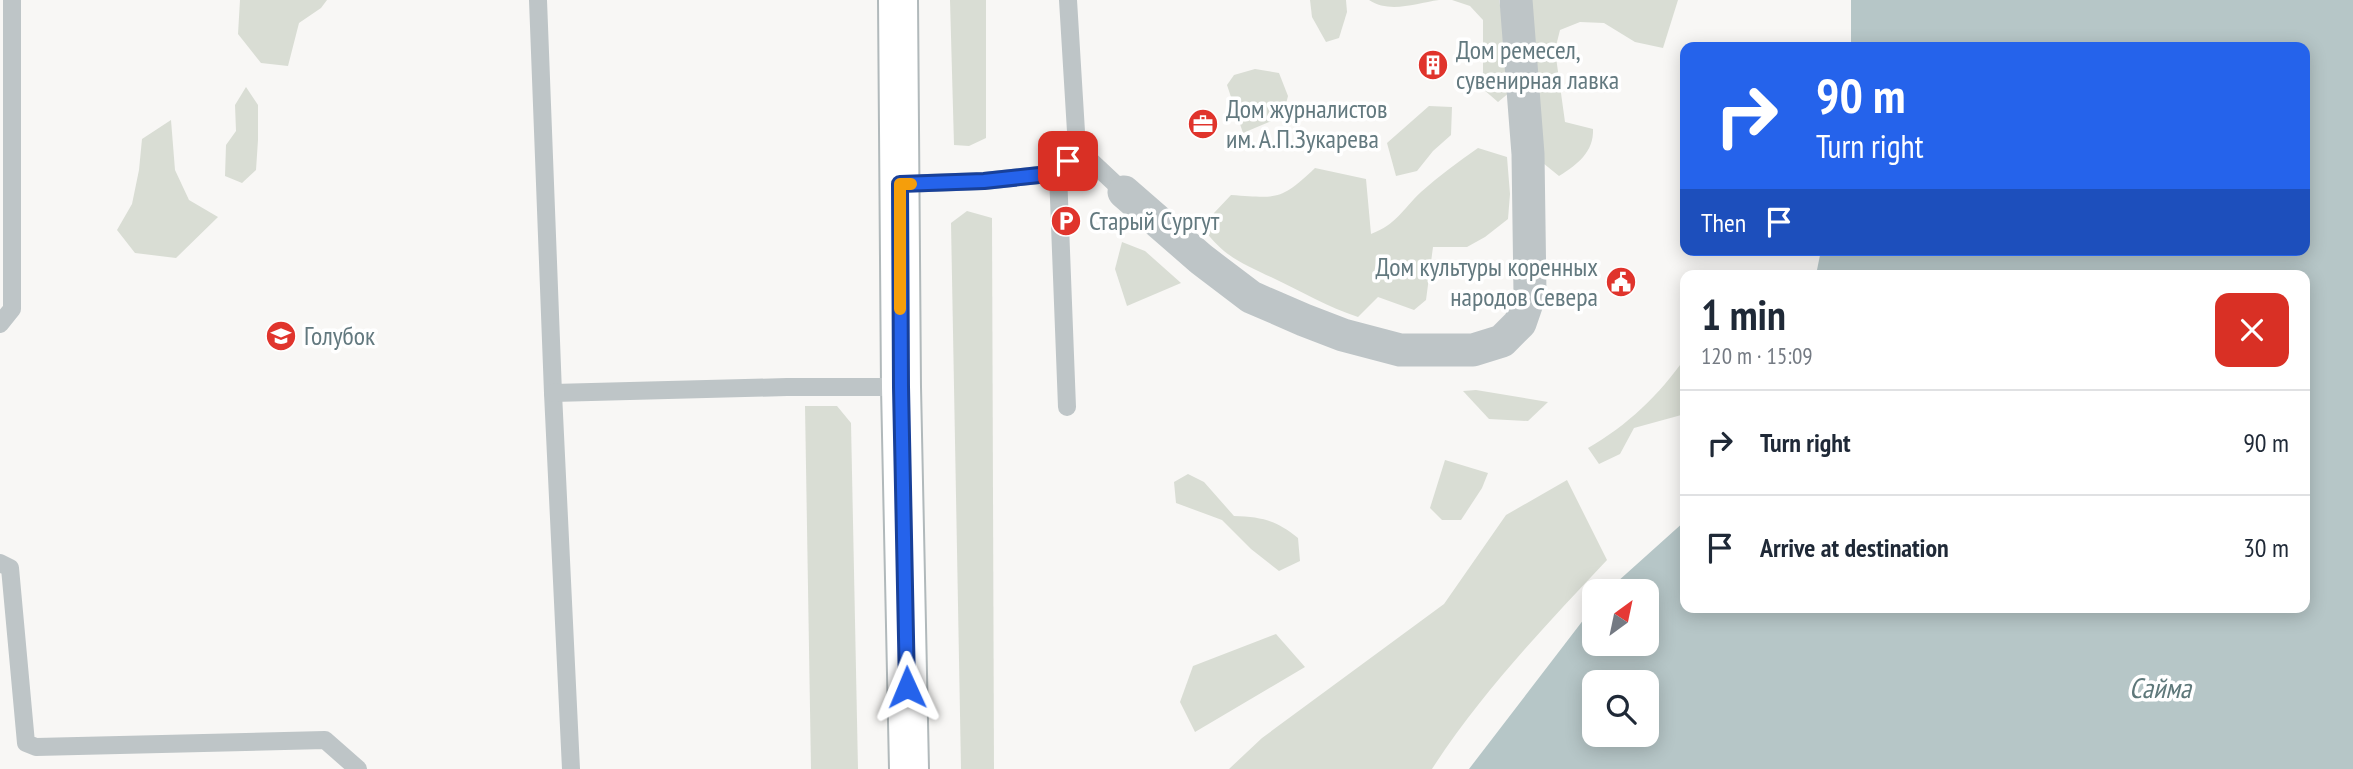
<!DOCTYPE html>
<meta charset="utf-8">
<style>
:root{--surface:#fff;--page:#f2f2f3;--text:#1f2937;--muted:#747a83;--line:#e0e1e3}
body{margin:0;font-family:"PT Sans Narrow",sans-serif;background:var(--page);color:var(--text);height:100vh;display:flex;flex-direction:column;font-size:26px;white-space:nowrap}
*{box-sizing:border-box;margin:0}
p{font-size:23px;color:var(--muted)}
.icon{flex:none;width:38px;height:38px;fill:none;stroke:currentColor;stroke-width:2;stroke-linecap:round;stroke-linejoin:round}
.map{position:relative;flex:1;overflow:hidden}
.panel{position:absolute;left:1680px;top:270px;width:630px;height:343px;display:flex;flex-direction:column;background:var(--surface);border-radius:14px;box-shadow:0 4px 18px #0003}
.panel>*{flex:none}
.banner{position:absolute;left:1680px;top:42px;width:630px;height:214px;border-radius:14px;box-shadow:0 4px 18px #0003;background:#2563eb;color:#fff;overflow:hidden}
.needle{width:46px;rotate:33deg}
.buttons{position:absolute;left:1582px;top:579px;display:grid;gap:14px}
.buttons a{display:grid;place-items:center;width:77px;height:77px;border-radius:14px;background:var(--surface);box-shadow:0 4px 18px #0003;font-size:35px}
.pin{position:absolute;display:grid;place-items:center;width:60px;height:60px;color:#fff;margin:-30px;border-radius:14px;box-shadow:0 4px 10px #0006}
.me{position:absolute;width:77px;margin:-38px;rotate:359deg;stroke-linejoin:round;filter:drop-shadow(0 0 5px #0008)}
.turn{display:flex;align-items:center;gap:24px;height:147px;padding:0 21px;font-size:32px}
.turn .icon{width:91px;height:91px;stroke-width:2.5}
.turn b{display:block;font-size:49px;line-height:60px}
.then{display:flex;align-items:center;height:66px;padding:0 21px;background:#0003;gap:14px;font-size:26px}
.round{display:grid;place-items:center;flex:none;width:74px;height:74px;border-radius:14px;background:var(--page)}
.summary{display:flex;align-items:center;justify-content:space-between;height:119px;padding:0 21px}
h1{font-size:42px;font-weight:800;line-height:52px}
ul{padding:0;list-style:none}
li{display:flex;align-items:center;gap:21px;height:105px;padding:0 21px;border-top:2px solid var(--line)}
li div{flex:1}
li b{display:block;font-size:26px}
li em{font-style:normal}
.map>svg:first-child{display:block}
</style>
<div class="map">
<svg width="2353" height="769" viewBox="0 0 2353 769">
<rect width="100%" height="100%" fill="#f8f7f5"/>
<g fill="#d9ddd4">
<path d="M 240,0 L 327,0 L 321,8 L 299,23 L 288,66 L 261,63 L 238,34 Z"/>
<path d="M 950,0 L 986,0 L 986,138 L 969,146 L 954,145 Z"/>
<path d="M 1310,0 L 1346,0 L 1347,12 L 1339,38 L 1326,42 L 1312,17 Z"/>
<path d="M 1369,0 L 1439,0 C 1416,3 1390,14 1369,0 Z"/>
<path d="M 1452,0 L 1499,0 L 1506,37 L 1510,92 L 1498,102 L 1483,89 L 1483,20 L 1470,6 Z"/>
<path d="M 1527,0 L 1678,0 L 1663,48 L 1635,42 L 1604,23 L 1580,22 L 1560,30 L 1555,50 L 1565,122 L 1593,129 C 1594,152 1577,165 1559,176 L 1543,163 Z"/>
<path d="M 1255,69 L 1279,73 L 1288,96 L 1283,116 L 1243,133 L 1227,85 L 1234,75 Z"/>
<path d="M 246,87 L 258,105 L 258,140 L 256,170 L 242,183 L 225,176 L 226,145 L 236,131 L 235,105 Z"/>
<path d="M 1429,106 L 1452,107 L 1451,135 L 1433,151 L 1417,171 L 1396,176 L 1387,143 Z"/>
<path d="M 171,120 L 175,170 L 189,200 L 218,217 L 176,258 L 135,253 L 117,230 L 132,204 L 139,170 L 142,139 Z"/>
<path d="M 1478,148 L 1507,157 L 1510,194 L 1508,219 L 1485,237 L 1467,247 L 1433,247 L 1426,300 L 1414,310 L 1378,297 L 1358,317 C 1328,307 1302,292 1273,278 C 1245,265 1225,257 1206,232 L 1214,213 L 1231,195 C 1278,198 1280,201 1315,168 L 1366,179 L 1371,234 C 1397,224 1402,210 1421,192 C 1439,176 1458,162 1478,148 Z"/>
<path d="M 967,211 L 992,218 L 994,769 L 961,769 L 951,223 Z"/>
<path d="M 1122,242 L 1145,251 L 1181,283 L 1127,306 L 1115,269 Z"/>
<path d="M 1685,358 L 1685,414 L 1634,428 L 1620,454 L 1599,464 L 1588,448 C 1627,426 1660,394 1685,358 Z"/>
<path d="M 1476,390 L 1548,402 L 1528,421 L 1489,419 L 1463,391 Z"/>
<path d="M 805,406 L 837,406 L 851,423 L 858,769 L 811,769 Z"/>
<path d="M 1445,460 L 1488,473 L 1482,488 L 1461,520 L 1442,520 L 1430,508 Z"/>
<path d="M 1188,474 L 1204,482 L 1234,516 C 1262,517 1276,520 1298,538 L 1300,561 L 1279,571 L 1251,549 L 1222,520 L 1176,503 L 1174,482 Z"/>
<path d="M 1567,480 L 1607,560 C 1545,626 1481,693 1432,769 L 1229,769 L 1262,738 L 1444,604 L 1506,515 Z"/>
<path d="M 1276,634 L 1305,667 L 1195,732 L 1180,702 L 1193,666 Z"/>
</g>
<path fill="#b6c6c7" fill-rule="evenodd" d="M 1851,0 L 2353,0 L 2353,769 L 1469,769 L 1594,606 L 1594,644 L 1647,644 L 1647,592 L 1607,591 L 1685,521 L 1685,607 L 2305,607 L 2305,275 L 1816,275 L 1821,250 L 2305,250 L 2305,47 L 1851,47 ZM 1594,682 L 1647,682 L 1647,735 L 1594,735 Z"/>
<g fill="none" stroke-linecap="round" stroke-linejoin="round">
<g stroke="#b1b9bb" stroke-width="42">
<path id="secondary" d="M 898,0 L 901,387 L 909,769"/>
</g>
<g stroke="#bec5c7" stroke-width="18">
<path d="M 538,0 L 553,393 L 571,769"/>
<path d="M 1077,148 L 1124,192"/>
<path d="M 899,184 L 984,181 L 1058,173"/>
<path d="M 0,324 L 12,309 L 12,0"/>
<path d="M 553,393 L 787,387 L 901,387"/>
<path d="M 1067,407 L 1058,173 L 1077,148 L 1068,0"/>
<path d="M 0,563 L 10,568 L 26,743 L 36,747 L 325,740 L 358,769"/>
</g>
<path stroke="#bec5c7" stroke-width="33" d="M 1124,192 L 1201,259 L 1251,297 L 1304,320 L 1343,335 L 1400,350 L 1473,350 L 1502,341 L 1520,323 L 1530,294 L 1528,154 L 1516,0"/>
<use href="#secondary" stroke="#fff" stroke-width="38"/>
</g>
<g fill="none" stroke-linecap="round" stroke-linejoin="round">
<g stroke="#184099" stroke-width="18">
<path id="route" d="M 907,687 L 901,387 L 900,184 L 984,181 L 1058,173 L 1068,161"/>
</g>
<use href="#route" stroke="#2563eb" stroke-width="12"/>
<path stroke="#f59e0b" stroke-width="12" d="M 900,309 L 900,184 L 911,184"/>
</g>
<defs>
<g id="building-disc" transform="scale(1.575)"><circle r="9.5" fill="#e0342c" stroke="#fff"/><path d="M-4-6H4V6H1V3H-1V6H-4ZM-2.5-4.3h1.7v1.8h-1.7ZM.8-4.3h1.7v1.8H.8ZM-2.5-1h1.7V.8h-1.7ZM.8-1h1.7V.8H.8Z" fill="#fff"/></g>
<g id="office-disc" transform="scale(1.575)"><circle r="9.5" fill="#e0342c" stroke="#fff"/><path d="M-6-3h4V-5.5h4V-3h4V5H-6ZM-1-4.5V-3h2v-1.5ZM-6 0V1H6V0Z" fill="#fff"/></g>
<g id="parking-disc" transform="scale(1.575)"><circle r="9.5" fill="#e0342c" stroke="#fff"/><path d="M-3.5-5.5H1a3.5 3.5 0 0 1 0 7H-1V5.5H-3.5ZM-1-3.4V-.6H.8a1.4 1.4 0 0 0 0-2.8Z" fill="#fff"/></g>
<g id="civic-disc" transform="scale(1.575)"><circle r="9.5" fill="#e0342c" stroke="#fff"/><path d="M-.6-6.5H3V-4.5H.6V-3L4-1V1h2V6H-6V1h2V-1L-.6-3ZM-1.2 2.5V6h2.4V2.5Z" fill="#fff"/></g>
<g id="school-disc" transform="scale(1.575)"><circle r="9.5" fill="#e0342c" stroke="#fff"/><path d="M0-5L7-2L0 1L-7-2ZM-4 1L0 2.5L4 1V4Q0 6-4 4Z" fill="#fff"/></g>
</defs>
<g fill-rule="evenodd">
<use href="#building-disc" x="1433" y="65"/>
<use href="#office-disc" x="1203" y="124"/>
<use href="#parking-disc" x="1066" y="221"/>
<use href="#civic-disc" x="1621" y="282"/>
<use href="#school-disc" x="281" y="336"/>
</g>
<g text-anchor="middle" stroke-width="7" stroke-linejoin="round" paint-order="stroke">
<g font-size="26" fill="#63797f" stroke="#fff" text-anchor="start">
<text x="1456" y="59">Дом ремесел,<tspan x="1456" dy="30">сувенирная лавка</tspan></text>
<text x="1226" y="118">Дом журналистов<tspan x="1226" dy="30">им. А.П.Зукарева</tspan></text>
<text x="1089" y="230">Старый Сургут</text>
<text x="1598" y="276" text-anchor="end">Дом культуры коренных<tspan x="1598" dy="30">народов Севера</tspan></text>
<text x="304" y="345">Голубок</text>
</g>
<g font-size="28" font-style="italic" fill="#5e787a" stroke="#fff">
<text x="2160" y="698">Сайма</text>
</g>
</g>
</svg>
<div class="buttons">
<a><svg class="needle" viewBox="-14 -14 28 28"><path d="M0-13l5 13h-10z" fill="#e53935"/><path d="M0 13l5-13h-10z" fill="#747a83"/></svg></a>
<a><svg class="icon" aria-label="search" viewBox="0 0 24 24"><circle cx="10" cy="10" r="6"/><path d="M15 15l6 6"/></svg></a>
</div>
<div class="pin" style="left:1068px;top:161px;background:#d93025"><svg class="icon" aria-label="arrive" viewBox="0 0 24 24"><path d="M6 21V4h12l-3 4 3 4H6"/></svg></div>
<svg class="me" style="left:907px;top:687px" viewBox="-20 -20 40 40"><path d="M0-17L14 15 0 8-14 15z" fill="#2563eb" stroke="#fff" stroke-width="4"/></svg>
<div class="banner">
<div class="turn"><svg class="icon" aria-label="right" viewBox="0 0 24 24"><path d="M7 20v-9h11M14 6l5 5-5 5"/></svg><div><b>90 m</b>Turn right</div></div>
<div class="then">Then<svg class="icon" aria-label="arrive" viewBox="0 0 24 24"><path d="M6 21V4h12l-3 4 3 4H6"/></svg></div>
</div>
<section class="panel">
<div class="summary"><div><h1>1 min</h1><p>120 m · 15:09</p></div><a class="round" style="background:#d93025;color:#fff"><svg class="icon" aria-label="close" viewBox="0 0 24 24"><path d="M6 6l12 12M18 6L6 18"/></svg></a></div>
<ul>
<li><svg class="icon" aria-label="right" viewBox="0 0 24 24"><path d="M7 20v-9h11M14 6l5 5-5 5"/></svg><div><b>Turn right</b></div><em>90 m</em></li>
<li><svg class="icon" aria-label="arrive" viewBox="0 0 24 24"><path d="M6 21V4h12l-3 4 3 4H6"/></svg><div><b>Arrive at destination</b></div><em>30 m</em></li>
</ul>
</section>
</div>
